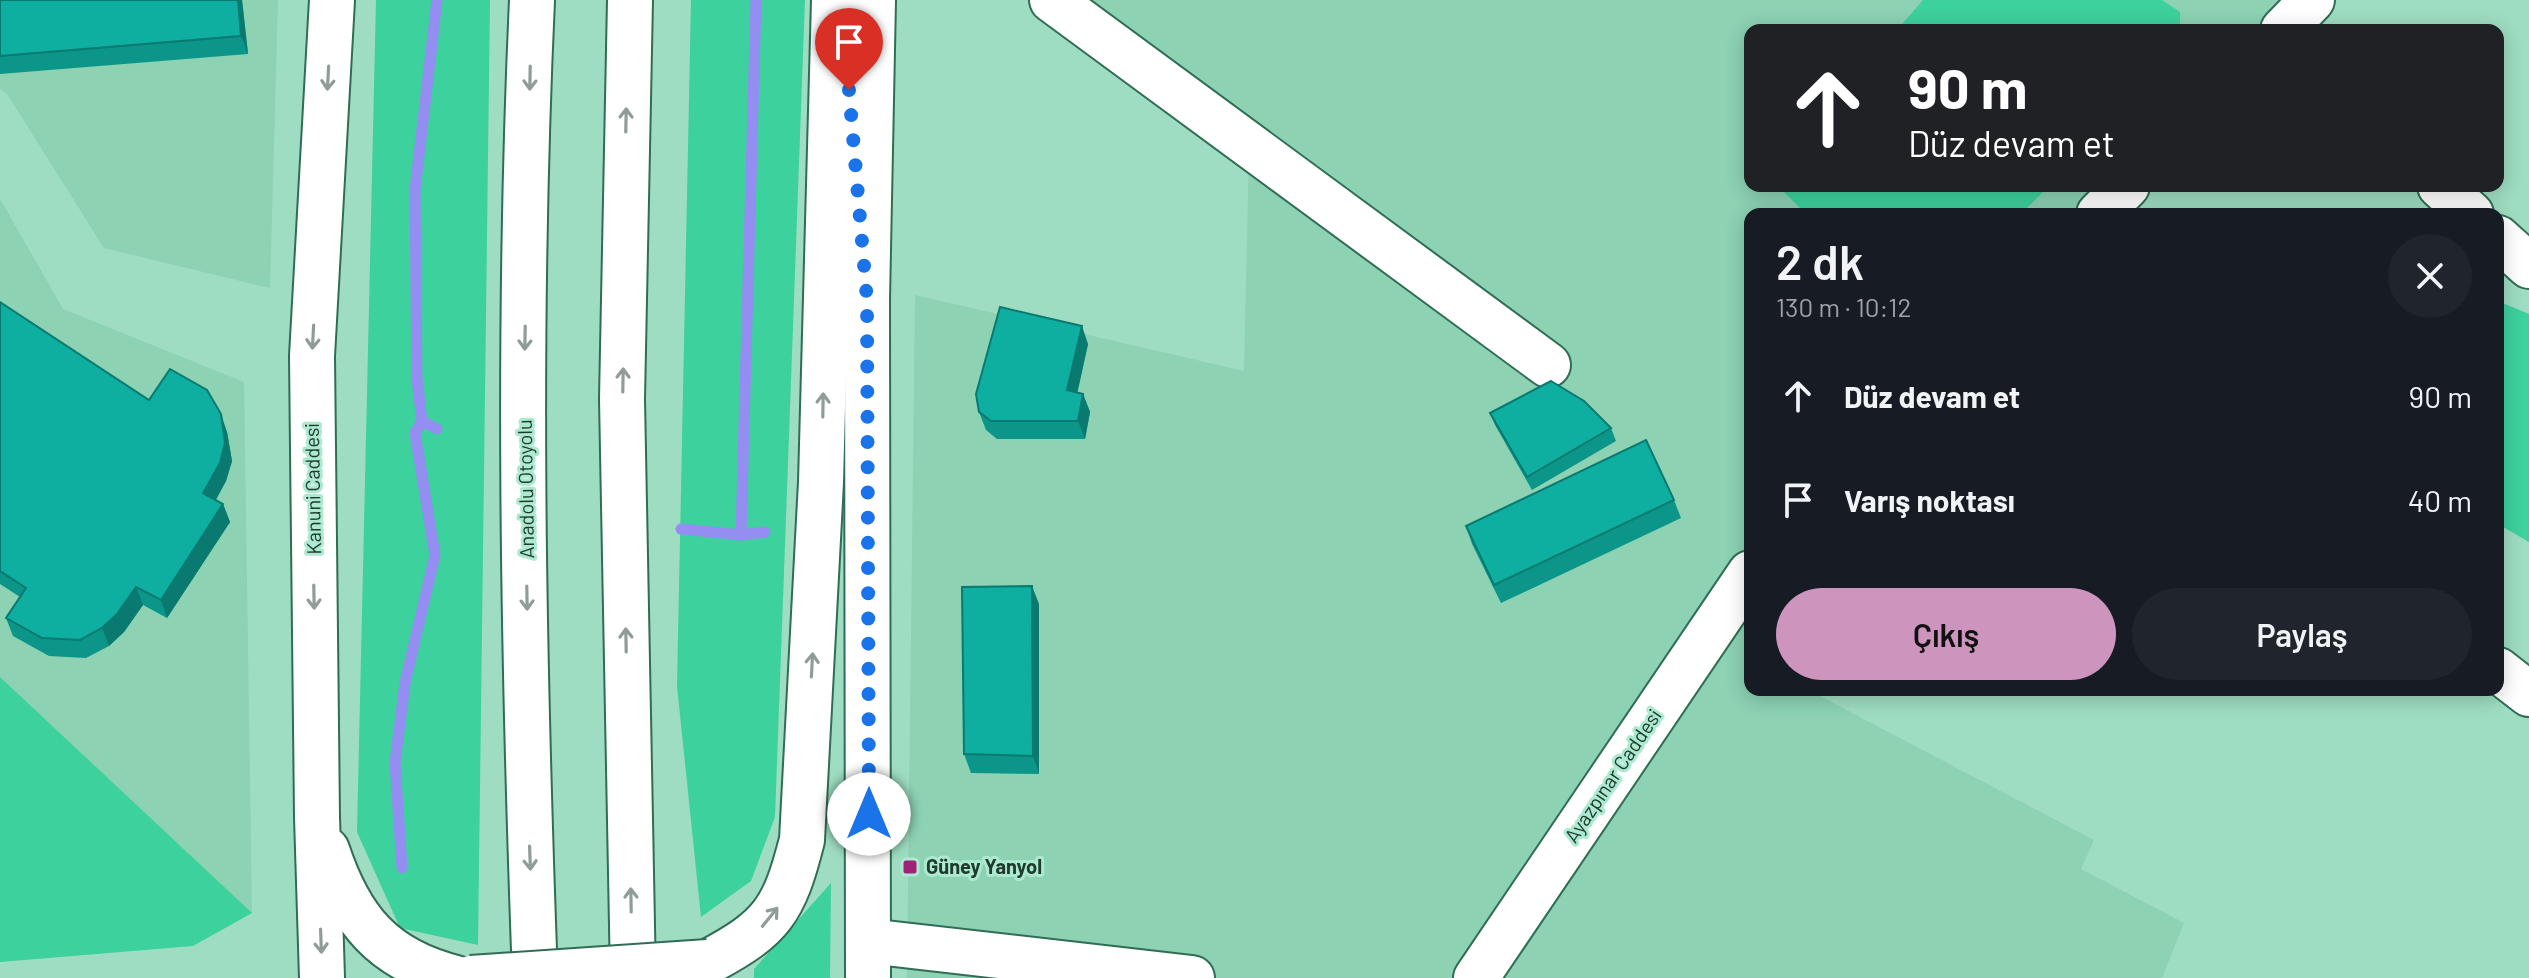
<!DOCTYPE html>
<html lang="tr">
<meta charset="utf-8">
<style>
:root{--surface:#171b24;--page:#20242c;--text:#f1f3f6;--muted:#9ea1a6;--accent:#cd95bd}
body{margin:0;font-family:Barlow,sans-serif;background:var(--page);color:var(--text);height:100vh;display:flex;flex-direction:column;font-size:30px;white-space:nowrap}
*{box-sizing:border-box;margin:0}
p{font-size:26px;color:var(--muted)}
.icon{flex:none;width:44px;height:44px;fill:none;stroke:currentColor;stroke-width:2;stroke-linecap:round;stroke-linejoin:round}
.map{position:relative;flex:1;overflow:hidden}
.sheet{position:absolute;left:1744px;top:208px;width:760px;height:488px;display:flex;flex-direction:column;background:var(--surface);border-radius:16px;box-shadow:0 4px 20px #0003}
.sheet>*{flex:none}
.banner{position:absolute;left:1744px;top:24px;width:760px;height:168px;border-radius:16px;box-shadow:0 4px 20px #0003;background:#202124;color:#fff;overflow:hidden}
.pin{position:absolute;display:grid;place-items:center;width:68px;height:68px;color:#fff;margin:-82px -34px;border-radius:50% 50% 50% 0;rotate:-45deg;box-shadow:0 0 8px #0007}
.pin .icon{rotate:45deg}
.me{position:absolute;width:88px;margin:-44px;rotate:0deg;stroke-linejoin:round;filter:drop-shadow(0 0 6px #0008)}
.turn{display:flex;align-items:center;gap:28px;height:168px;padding:0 32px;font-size:36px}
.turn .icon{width:104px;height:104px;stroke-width:2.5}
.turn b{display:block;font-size:56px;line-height:68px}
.round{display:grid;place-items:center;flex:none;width:84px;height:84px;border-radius:42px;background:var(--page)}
.summary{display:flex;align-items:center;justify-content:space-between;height:136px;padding:0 32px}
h1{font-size:48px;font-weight:600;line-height:60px}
.button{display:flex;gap:16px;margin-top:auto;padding:16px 32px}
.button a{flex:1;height:92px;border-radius:48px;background:var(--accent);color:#111;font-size:32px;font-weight:600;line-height:92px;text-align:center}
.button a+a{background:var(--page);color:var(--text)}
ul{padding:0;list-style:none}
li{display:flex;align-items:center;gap:24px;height:104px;padding:0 32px}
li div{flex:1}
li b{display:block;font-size:30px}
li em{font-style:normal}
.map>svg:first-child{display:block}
</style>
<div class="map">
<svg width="2529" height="978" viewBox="0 0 2529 978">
<rect width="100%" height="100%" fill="#9eddc1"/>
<g fill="#8cd2b3">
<path d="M 0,0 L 278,0 L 270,288 L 104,248 L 7,94 L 0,89 Z"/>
<path d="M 1044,0 L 2292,0 L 2262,30 L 1750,30 L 1750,186 L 2110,186 L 2082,214 L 1750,214 L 1750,690 L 1816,690 L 1816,694 L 2094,840 L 2081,869 L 2184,923 L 2162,978 L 907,978 L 915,295 L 1244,371 L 1249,150 Z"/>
<path d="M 0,199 L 63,309 L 244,382 L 252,913 L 0,677 Z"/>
</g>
<g fill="#3dd19d">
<path d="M 376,0 L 490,0 L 478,945 L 400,928 L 357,832 Z"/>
<path d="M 691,0 L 805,0 L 775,817 L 751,881 L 701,917 L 677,686 Z"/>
<path d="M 1923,0 L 2162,0 L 2180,12 L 2180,30 L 1897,30 Z"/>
<path d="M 1778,186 L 2049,186 L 2021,214 L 1806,214 Z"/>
<path d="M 2498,301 L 2529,314 L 2529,542 L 2498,524 Z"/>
<path d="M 0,677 L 252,913 L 193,946 L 0,962 Z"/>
<path d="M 831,883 L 830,978 L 754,978 L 754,969 Z"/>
</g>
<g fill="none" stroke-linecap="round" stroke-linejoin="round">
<g stroke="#948df2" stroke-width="11">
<path d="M 422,421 L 437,429"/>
<path d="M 681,529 L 741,535 L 765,532"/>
<path d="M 741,535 L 756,0"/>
<path d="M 402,868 L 395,763 L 405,683 L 435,555 L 415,433 L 422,421 L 417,379 L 415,190 L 437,0"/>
</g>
<g stroke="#306d55" stroke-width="48">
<g id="minor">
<path d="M 1052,0 L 1548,365"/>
<path d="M 2283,30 L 2312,0"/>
<path d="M 2440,186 L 2471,214"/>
<path d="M 2099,214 L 2127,186"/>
<path d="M 2498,238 L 2529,266"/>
<path d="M 2498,670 L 2529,694"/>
<path d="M 868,941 L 1192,978"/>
<path d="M 1476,978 L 1750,573"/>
</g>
</g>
<g stroke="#306d55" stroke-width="48">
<g id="major">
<path d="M 327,850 C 350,920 383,960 456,978"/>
<path d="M 708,962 C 772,928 784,911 802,840 L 821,482 L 834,0"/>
<path d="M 322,978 L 317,817 L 312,356 L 332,0"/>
<path d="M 868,978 L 867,300 L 873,0"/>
</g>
</g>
<g stroke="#306d55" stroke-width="48">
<g id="highway">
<path d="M 532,0 C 517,325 523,653 535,978"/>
<path d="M 630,0 L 622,399 L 633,978"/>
</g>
</g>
<use href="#minor" stroke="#fff" stroke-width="44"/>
<use href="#major" stroke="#fff" stroke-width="44"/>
<use href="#highway" stroke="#fff" stroke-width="44"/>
<g stroke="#306d55" stroke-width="48" stroke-linecap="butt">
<path id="major-bridge" d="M 471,978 L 708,962"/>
</g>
<use href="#major-bridge" stroke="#fff" stroke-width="44"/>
</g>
<g fill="#0c968a">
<path d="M 0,0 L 242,0 L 248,54 L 0,74 Z"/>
<path d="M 0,302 L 149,400 L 227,432 L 232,461 L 226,481 L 216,500 L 223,504 L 230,522 L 167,618 L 143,605 L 124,632 L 109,646 L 86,658 L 49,656 L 13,636 L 6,618 L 20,597 L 0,584 Z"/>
<path d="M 1088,344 L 1077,393 L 1083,394 L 1090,412 L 1085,439 L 997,439 L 986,430 L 979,412 Z"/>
<path d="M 1490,413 L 1611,428 L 1616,441 L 1532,490 L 1495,425 Z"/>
<path d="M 1674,500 L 1681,518 L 1501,603 L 1472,544 L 1466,526 Z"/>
<path d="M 1039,604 L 1039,774 L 971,773 L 964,754 Z"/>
</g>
<g fill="#0a7a70">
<path d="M 238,0 L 242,0 L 248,54 L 241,36 Z"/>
<path d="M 1082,326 L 1088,344 L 1074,408 L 1067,390 Z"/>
<path d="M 1083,394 L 1090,412 L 1085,439 L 1078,421 Z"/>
<path d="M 221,414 L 227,432 L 232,461 L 226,481 L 209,511 L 203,493 Z"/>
<path d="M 223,504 L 230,522 L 167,618 L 161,600 Z"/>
<path d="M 1032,586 L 1039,604 L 1039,774 L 1033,756 Z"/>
<path d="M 136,587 L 143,605 L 124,632 L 109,646 L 102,628 Z"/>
</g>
<g fill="#0eaea0" stroke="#0a7a70" stroke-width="2">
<path d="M 0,0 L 238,0 L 241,36 L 0,56 Z"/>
<path d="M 0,302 L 149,400 L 170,369 L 207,390 L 221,414 L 225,443 L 220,463 L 203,493 L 223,504 L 161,600 L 136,587 L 117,614 L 102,628 L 80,640 L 42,638 L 6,618 L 26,588 L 0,571 Z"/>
<path d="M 1000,307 L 1082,326 L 1067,390 L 1083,394 L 1078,421 L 991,421 L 979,412 L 976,394 Z"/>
<path d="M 1551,381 L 1584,401 L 1611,428 L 1527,477 L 1490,413 Z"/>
<path d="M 1646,440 L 1674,500 L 1494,585 L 1466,526 Z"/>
<path d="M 1032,586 L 1033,756 L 964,754 L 962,587 Z"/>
</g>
<defs><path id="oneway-shaft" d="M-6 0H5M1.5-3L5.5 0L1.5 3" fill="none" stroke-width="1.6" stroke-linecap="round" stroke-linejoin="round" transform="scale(2)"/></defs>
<g stroke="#909c97">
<use href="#oneway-shaft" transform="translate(328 78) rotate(93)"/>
<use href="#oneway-shaft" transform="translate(530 78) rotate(91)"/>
<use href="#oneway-shaft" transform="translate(626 120) rotate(-89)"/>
<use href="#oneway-shaft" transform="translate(313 337) rotate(93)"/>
<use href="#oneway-shaft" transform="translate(525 338) rotate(91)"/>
<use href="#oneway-shaft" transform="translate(623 380) rotate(-89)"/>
<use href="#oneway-shaft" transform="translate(823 405) rotate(-89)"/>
<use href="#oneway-shaft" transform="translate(314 597) rotate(89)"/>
<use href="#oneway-shaft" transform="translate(527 598) rotate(89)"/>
<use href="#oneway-shaft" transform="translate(626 640) rotate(-91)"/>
<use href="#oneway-shaft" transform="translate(812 665) rotate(-87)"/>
<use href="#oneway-shaft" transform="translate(530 858) rotate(88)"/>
<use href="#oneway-shaft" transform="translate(631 900) rotate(-91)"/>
<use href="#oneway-shaft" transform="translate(770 917) rotate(-51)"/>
<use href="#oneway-shaft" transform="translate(321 941) rotate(88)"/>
</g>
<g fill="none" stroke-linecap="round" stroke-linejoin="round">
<path stroke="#1a73e8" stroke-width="14" stroke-dasharray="0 25.2" d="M 849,90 L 867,300 L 869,814"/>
</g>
<rect fill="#a12377" stroke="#abeace" stroke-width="3" x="902" y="859" width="16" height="16" rx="4"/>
<g text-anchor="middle" stroke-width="6" stroke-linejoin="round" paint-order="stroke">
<g font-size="20" fill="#203a2f" stroke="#abeace">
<text transform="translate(313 489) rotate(-91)" y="7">Kanuni Caddesi</text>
<text transform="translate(526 489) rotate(-91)" y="7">Anadolu Otoyolu</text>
<text transform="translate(1613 776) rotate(-56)" y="7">Ayazpınar Caddesi</text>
</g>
<g font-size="20" font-weight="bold" fill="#203a2f" stroke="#abeace" text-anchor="start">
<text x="926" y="874">Güney Yanyol</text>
</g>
</g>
</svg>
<div class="pin" style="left:849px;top:90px;background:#d93025"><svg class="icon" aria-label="arrive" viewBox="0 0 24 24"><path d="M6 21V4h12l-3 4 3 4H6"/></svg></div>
<svg class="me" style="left:869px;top:814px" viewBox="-20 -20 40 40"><circle r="19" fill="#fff"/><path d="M0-13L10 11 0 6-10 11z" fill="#1a73e8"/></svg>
<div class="banner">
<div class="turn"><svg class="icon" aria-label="ahead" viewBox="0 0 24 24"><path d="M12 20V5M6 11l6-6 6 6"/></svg><div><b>90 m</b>Düz devam et</div></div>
</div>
<section class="sheet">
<div class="summary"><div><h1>2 dk</h1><p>130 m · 10:12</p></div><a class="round"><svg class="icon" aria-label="close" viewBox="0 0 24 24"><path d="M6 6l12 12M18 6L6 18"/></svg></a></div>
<ul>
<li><svg class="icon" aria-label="ahead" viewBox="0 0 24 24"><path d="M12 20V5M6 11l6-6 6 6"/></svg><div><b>Düz devam et</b></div><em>90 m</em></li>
<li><svg class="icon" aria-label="arrive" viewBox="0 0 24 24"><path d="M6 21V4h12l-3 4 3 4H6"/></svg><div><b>Varış noktası</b></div><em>40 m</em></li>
</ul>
<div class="button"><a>Çıkış</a><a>Paylaş</a></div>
</section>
</div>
